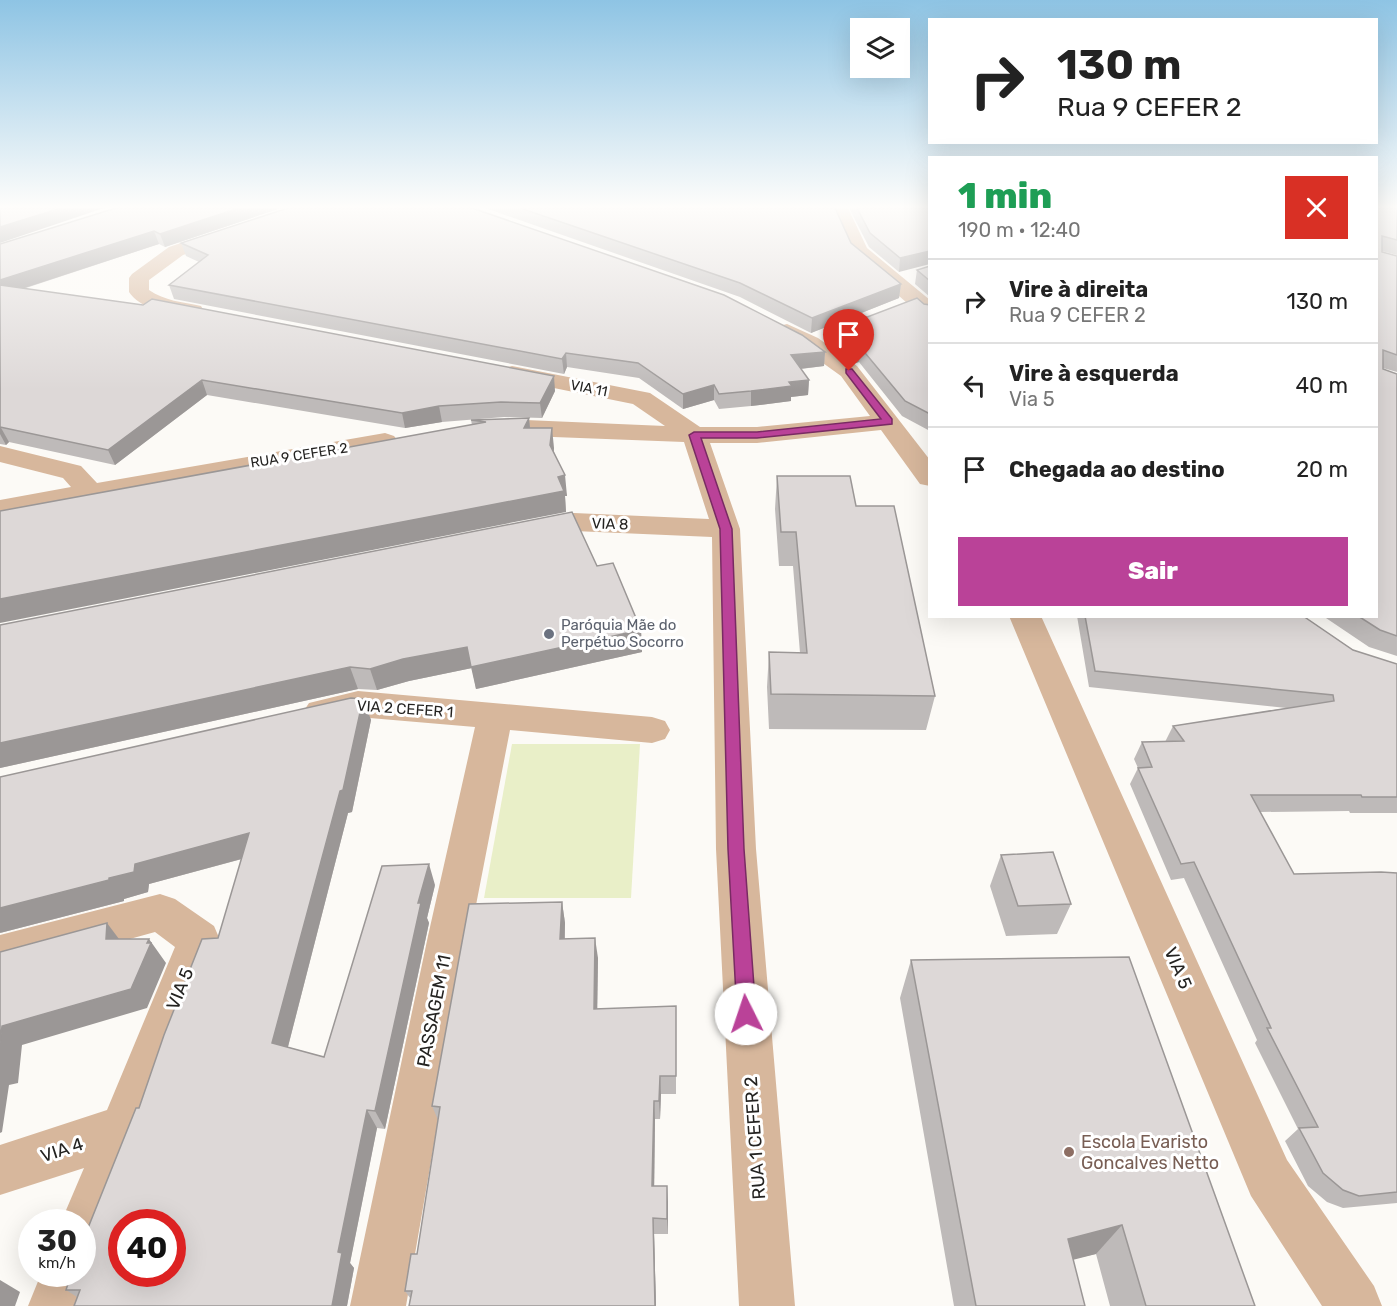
<!DOCTYPE html>
<html lang="pt">
<meta charset="utf-8">
<style>
:root{--surface:#fff;--page:#f2f2f2;--text:#222;--muted:#767676;--line:#e0e0e0;--accent:#ba4298}
body{margin:0;font-family:Rubik,sans-serif;background:var(--page);color:var(--text);height:100vh;display:flex;flex-direction:column;font-size:22px;white-space:nowrap}
*{box-sizing:border-box;margin:0}
p{font-size:20px;color:var(--muted)}
.icon{flex:none;width:33px;height:33px;fill:none;stroke:currentColor;stroke-width:2;stroke-linecap:round;stroke-linejoin:round}
.map{position:relative;flex:1;overflow:hidden}
.sheet{position:absolute;left:928px;top:156px;width:450px;height:462px;display:flex;flex-direction:column;background:var(--surface);border-radius:0px;box-shadow:0 6px 24px #0002}
.sheet>*{flex:none}
.hud{position:absolute;left:928px;top:18px;width:450px;height:126px;border-radius:0px;box-shadow:0 6px 24px #0002;background:#fff;color:var(--text);overflow:hidden}
.controls{position:absolute;left:850px;top:18px;display:grid;gap:12px}
.controls a{display:grid;place-items:center;width:60px;height:60px;border-radius:0px;background:var(--surface);box-shadow:0 6px 24px #0002;font-size:30px}
.speed{position:absolute;left:18px;top:1209px;display:flex;gap:12px;font-size:30px;font-weight:700;text-align:center}
.speed>*{display:grid;place-content:center;width:78px;height:78px;border-radius:50%;background:var(--surface);box-shadow:0 6px 24px #0002;line-height:1}
.speed small{font-size:15px;font-weight:400}
.speed .limit{border:9px solid #d22;background:#fff;color:#111}
.pin{position:absolute;display:grid;place-items:center;width:51px;height:51px;color:#fff;margin:-62px -26px;border-radius:50% 50% 50% 0;rotate:-45deg;box-shadow:0 0 6px #0007}
.pin .icon{rotate:45deg}
.me{position:absolute;width:66px;margin:-33px;rotate:356deg;stroke-linejoin:round;filter:drop-shadow(0 0 4px #0008)}
.turn{display:flex;align-items:center;gap:21px;height:126px;padding:0 30px;font-size:27px}
.turn .icon{width:78px;height:78px;stroke-width:2.5}
.turn b{display:block;font-size:42px;line-height:51px}
.round{display:grid;place-items:center;flex:none;width:63px;height:63px;border-radius:0px;background:var(--page)}
.headline{display:flex;align-items:center;justify-content:space-between;height:102px;padding:0 30px}
h1{font-size:36px;font-weight:800;line-height:45px;color:#1e9e55}
.action{display:flex;gap:12px;margin-top:auto;padding:12px 30px}
.action a{flex:1;height:69px;border-radius:0px;background:var(--accent);color:#fff;font-size:24px;font-weight:800;line-height:69px;text-align:center}
ul{padding:0;list-style:none}
li{display:flex;align-items:center;gap:18px;height:84px;padding:0 30px;border-top:2px solid var(--line)}
li div{flex:1}
li b{display:block;font-size:22px}
li em{font-style:normal}
.map>svg:first-child{display:block}
</style>
<div class="map">
<svg width="1397" height="1306" viewBox="0 0 1397 1306">
<rect width="100%" height="100%" fill="#fcfaf6"/>
<path fill="#e9efc8" d="M 512,744 L 640,744 L 631,898 L 484,898 Z"/>
<g fill="none" stroke-linecap="round" stroke-linejoin="round">
<g fill="#d7b79c" fill-rule="evenodd">
<path d="M 287,208 L 313,208 L 310,212 L 183,255 L 149,280 L 149,290 C 165,301 182,302 201,306 L 204,311 L 201,316 C 180,321 141,310 129,292 L 129,278 L 132,274 L 169,247 Z"/>
<path d="M 830,208 L 848,208 L 867,248 L 930,300 L 930,317 L 922,316 L 852,255 Z"/>
<path d="M 787,324 L 818,338 L 857,366 L 930,460 L 930,486 L 920,484 L 881,430 L 757,443 L 710,443 L 740,529 L 756,849 L 795,1306 L 739,1306 L 716,849 L 712,537 L 574,531 L 534,539 L 524,536 L 520,530 L 524,524 L 574,513 L 709,519 L 684,442 L 504,435 L 484,437 L 475,434 L 471,429 L 475,424 L 504,419 L 665,426 L 633,404 L 504,378 L 500,373 L 504,368 L 512,366 L 650,393 L 700,427 L 757,427 L 870,416 L 841,376 L 802,348 L 779,336 L 776,331 L 779,326 Z"/>
<path d="M 385,433 L 394,436 L 398,441 L 394,446 L 0,516 L 0,500 L 71,487 L 63,478 L 0,462 L 0,446 L 81,466 L 97,483 Z"/>
<path d="M 1009,616 L 1041,616 L 1287,1160 L 1374,1286 L 1382,1306 L 1322,1306 L 1251,1196 Z"/>
<path d="M 358,691 L 652,717 L 665,721 L 670,730 L 665,739 L 652,743 L 510,730 L 470,936 L 406,1306 L 350,1306 L 428,936 L 475,727 L 358,717 L 321,725 L 309,721 L 303,712 L 309,703 Z"/>
<path d="M 160,894 L 175,899 L 214,926 L 220,940 L 108,1236 L 101,1255 L 89,1259 L 95,1274 L 84,1306 L 28,1306 L 41,1274 L 82,1274 L 82,1222 L 61,1222 L 84,1168 L 0,1195 L 0,1145 L 107,1110 L 175,947 L 155,932 L 0,975 L 0,935 Z"/>
</g>
</g>
<g fill="#bebab9">
<path d="M 116,208 L 281,208 L 165,247 L 159,244 L 23,289 L 555,391 L 542,418 L 504,417 L 442,422 L 405,428 L 207,395 L 115,465 L 9,442 L 6,445 L 0,444 L 0,244 Z"/>
<path d="M 485,208 L 835,208 L 851,243 L 901,284 L 899,298 L 811,333 L 740,297 Z"/>
<path d="M 849,208 L 930,208 L 899,272 L 869,247 Z"/>
<path d="M 1377,208 L 1397,208 L 1397,255 L 1382,251 L 1382,252 L 1397,256 L 1397,372 L 1383,368 L 1383,369 L 1397,374 L 1397,656 L 1369,647 L 1323,616 L 1377,616 Z"/>
<path d="M 181,243 L 825,352 L 824,366 L 801,369 L 809,380 L 808,395 L 791,397 L 791,401 L 751,406 L 719,409 L 714,400 L 683,409 L 639,378 L 567,367 L 564,374 L 174,299 L 169,285 L 199,262 L 186,256 Z"/>
<path d="M 930,266 L 930,297 L 915,284 L 917,270 Z"/>
<path d="M 924,304 L 930,305 L 930,431 L 902,416 L 859,362 L 856,363 L 832,345 L 833,330 Z"/>
<path d="M 529,418 L 530,428 L 554,448 L 554,452 L 567,496 L 565,496 L 566,512 L 472,425 L 471,420 Z"/>
<path d="M 777,476 L 856,506 L 935,696 L 926,730 L 769,729 L 767,687 L 769,652 L 800,653 L 793,566 L 779,566 L 775,509 Z"/>
<path d="M 597,566 L 641,630 L 642,652 L 476,689 L 472,668 L 409,681 L 377,690 L 358,689 L 0,768 L 0,625 Z"/>
<path d="M 1077,616 L 1303,616 L 1353,650 L 1397,664 L 1397,813 L 1350,813 L 1349,811 L 1260,812 L 1294,874 L 1397,873 L 1397,1203 L 1343,1208 L 1327,1202 L 1308,1186 L 1285,1141 L 1298,1129 L 1255,1043 L 1257,1040 L 1184,878 L 1171,880 L 1130,784 L 1138,768 L 1134,759 L 1142,742 L 1165,742 L 1173,726 L 1286,708 L 1089,687 Z"/>
<path d="M 363,699 L 371,720 L 352,812 L 348,813 L 288,1047 L 324,1057 L 435,885 L 427,918 L 429,923 L 385,1129 L 377,1128 L 350,1263 L 354,1268 L 347,1306 L 74,1306 L 77,1297 L 66,1290 L 139,1108 L 218,938 L 242,859 L 149,884 L 148,892 L 124,899 L 124,901 L 0,933 Z"/>
<path d="M 1001,855 L 1071,904 L 1057,934 L 1006,936 L 990,886 Z"/>
<path d="M 562,902 L 565,923 L 565,939 L 598,958 L 597,1009 L 676,1025 L 676,1094 L 661,1094 L 660,1119 L 655,1119 L 654,1186 L 668,1202 L 668,1234 L 654,1234 L 656,1306 L 409,1306 L 410,1298 L 405,1291 L 417,1254 L 438,1120 L 432,1106 Z"/>
<path d="M 911,960 L 1255,1306 L 1110,1306 L 1096,1254 L 1073,1259 L 1085,1306 L 954,1306 L 900,998 Z"/>
</g>
<g fill="#9b9796">
<path d="M 61,208 L 104,208 L 0,243 L 0,227 Z"/>
<path d="M 239,208 L 281,208 L 165,247 L 160,234 Z"/>
<path d="M 154,231 L 159,244 L 0,296 L 0,280 Z"/>
<path d="M 930,251 L 930,264 L 899,272 L 900,258 Z"/>
<path d="M 901,284 L 899,298 L 811,333 L 812,318 Z"/>
<path d="M 858,348 L 861,348 L 859,362 L 856,363 Z"/>
<path d="M 825,352 L 824,366 L 790,370 L 791,355 Z"/>
<path d="M 566,353 L 567,367 L 564,374 L 562,359 Z"/>
<path d="M 554,376 L 555,391 L 542,418 L 540,403 Z"/>
<path d="M 202,380 L 207,395 L 115,465 L 108,450 Z"/>
<path d="M 809,380 L 808,395 L 791,397 L 791,401 L 751,406 L 751,391 L 789,382 Z"/>
<path d="M 714,385 L 714,400 L 683,409 L 683,394 Z"/>
<path d="M 439,406 L 442,422 L 405,428 L 402,413 Z"/>
<path d="M 529,418 L 531,438 L 524,428 Z"/>
<path d="M 0,426 L 9,442 L 6,445 L 0,434 Z"/>
<path d="M 552,428 L 554,448 L 552,465 L 550,445 Z"/>
<path d="M 565,475 L 567,496 L 565,496 L 566,512 L 0,623 L 0,599 Z"/>
<path d="M 641,630 L 642,652 L 476,689 L 471,667 Z"/>
<path d="M 467,647 L 472,668 L 409,681 L 377,690 L 370,669 L 403,659 Z"/>
<path d="M 350,667 L 358,689 L 0,768 L 0,743 Z"/>
<path d="M 363,699 L 371,720 L 352,812 L 348,813 L 284,1062 L 272,1043 Z"/>
<path d="M 249,833 L 260,854 L 149,884 L 148,892 L 124,899 L 124,901 L 0,933 L 0,908 L 109,878 L 135,864 Z"/>
<path d="M 429,864 L 435,885 L 427,918 L 429,923 L 385,1129 L 375,1111 L 418,903 Z"/>
<path d="M 562,902 L 565,923 L 564,959 L 560,939 Z"/>
<path d="M 107,923 L 122,943 L 106,939 Z"/>
<path d="M 595,938 L 598,958 L 597,1028 L 594,1009 Z"/>
<path d="M 149,939 L 166,963 L 147,1008 L 22,1045 L 18,1083 L 9,1085 L 2,1132 L 0,1133 L 0,1043 L 2,1026 L 147,943 Z"/>
<path d="M 660,1076 L 661,1094 L 660,1119 L 659,1101 Z"/>
<path d="M 654,1101 L 655,1119 L 654,1202 L 652,1186 Z"/>
<path d="M 367,1110 L 377,1128 L 350,1263 L 354,1268 L 347,1306 L 332,1306 L 338,1252 Z"/>
<path d="M 667,1186 L 668,1202 L 668,1234 L 667,1219 Z"/>
<path d="M 653,1218 L 654,1234 L 656,1306 L 655,1306 Z"/>
<path d="M 1122,1225 L 1096,1254 L 1045,1267 L 1068,1239 Z"/>
<path d="M 0,1280 L 20,1292 L 15,1306 L 0,1306 Z"/>
</g>
<g fill="#ddd8d7" stroke="#9b9796" stroke-width="1.5" fill-rule="evenodd">
<path d="M 0,208 L 61,208 L 0,227 Z"/>
<path d="M 116,208 L 239,208 L 160,234 L 154,231 L 0,280 L 0,244 Z"/>
<path d="M 288,208 L 472,208 L 724,295 L 802,335 L 825,352 L 791,355 L 809,380 L 789,382 L 792,386 L 751,391 L 719,394 L 714,385 L 683,394 L 638,363 L 566,353 L 562,359 L 169,285 L 208,255 L 181,243 Z"/>
<path d="M 520,208 L 835,208 L 851,243 L 901,284 L 812,318 L 740,283 Z"/>
<path d="M 857,208 L 930,208 L 930,251 L 900,258 L 870,233 Z"/>
<path d="M 1377,208 L 1397,208 L 1397,240 L 1382,236 L 1382,252 L 1397,256 L 1397,355 L 1383,350 L 1383,369 L 1397,374 L 1397,636 L 1380,630 L 1358,616 L 1377,616 Z"/>
<path d="M 930,266 L 930,281 L 917,270 Z"/>
<path d="M 0,285 L 143,305 L 152,299 L 554,376 L 540,403 L 501,402 L 439,406 L 402,413 L 202,380 L 108,450 L 0,427 Z"/>
<path d="M 917,298 L 924,304 L 930,305 L 930,414 L 905,401 L 861,348 L 858,348 L 833,330 Z"/>
<path d="M 529,418 L 524,428 L 552,428 L 550,445 L 565,475 L 558,477 L 564,491 L 0,599 L 0,511 L 486,422 L 471,420 Z"/>
<path d="M 777,476 L 850,476 L 856,506 L 894,506 L 935,696 L 771,694 L 769,652 L 807,653 L 796,532 L 781,532 Z"/>
<path d="M 572,512 L 597,566 L 613,563 L 641,630 L 471,667 L 467,647 L 403,659 L 370,669 L 350,667 L 0,743 L 0,625 Z"/>
<path d="M 1085,616 L 1303,616 L 1353,650 L 1397,664 L 1397,797 L 1362,797 L 1361,795 L 1251,795 L 1294,874 L 1381,872 L 1397,873 L 1397,1192 L 1359,1196 L 1343,1190 L 1323,1173 L 1299,1128 L 1318,1127 L 1267,1028 L 1271,1028 L 1194,862 L 1181,864 L 1138,768 L 1152,767 L 1142,742 L 1184,741 L 1173,726 L 1334,701 L 1333,695 L 1095,671 Z"/>
<path d="M 351,698 L 363,699 L 343,790 L 340,791 L 272,1043 L 324,1057 L 382,866 L 429,864 L 418,903 L 421,903 L 375,1111 L 367,1110 L 338,1252 L 342,1253 L 332,1306 L 74,1306 L 80,1290 L 66,1290 L 71,1274 L 82,1274 L 82,1243 L 136,1108 L 139,1108 L 164,1035 L 202,939 L 218,938 L 249,833 L 135,864 L 134,872 L 109,878 L 109,880 L 0,908 L 0,777 ZM 122,1222 L 172,1222 L 172,1274 L 122,1274 Z"/>
<path d="M 1053,852 L 1071,904 L 1018,906 L 1001,855 Z"/>
<path d="M 562,902 L 560,939 L 595,938 L 594,1009 L 676,1006 L 676,1076 L 660,1076 L 659,1101 L 654,1101 L 652,1186 L 667,1186 L 667,1219 L 653,1218 L 655,1306 L 409,1306 L 412,1291 L 405,1291 L 411,1254 L 417,1254 L 440,1107 L 432,1106 L 469,904 Z"/>
<path d="M 107,923 L 106,939 L 149,939 L 147,943 L 151,943 L 131,989 L 2,1026 L 0,1043 L 0,952 Z"/>
<path d="M 1129,957 L 1255,1306 L 1146,1306 L 1122,1225 L 1068,1239 L 1085,1306 L 976,1306 L 911,960 Z"/>
</g>
<linearGradient id="sky" x2="0" y2="1"><stop stop-color="#8ec4e4"/><stop offset="0.53" stop-color="#fefdfb"/><stop offset="1" stop-color="#fefdfb" stop-opacity="0"/></linearGradient>
<rect width="1397" height="390" fill="url(#sky)"/>
<path fill="#ba4298" stroke="#792b63" stroke-width="1.5" d="M 846,369 L 852,369 L 892,419 L 892,424 L 757,438 L 701,438 L 732,529 L 744,849 L 756,1014 L 753,1020 L 746,1023 L 740,1020 L 737,1014 L 728,849 L 720,529 L 689,435 L 694,432 L 757,432 L 881,419 L 846,373 Z"/>
<circle fill="#6b7280" stroke="#fff" stroke-width="2" cx="549" cy="634" r="6"/>
<circle fill="#8d6e63" stroke="#fff" stroke-width="2" cx="1069" cy="1152" r="6"/>
<g text-anchor="middle" stroke-width="6" stroke-linejoin="round" paint-order="stroke">
<g font-size="14" fill="#242321" stroke="#fff">
<text transform="translate(589 388) rotate(11)" y="5">VIA 11</text>
<text transform="translate(299 455) rotate(-9)" y="5">RUA 9 CEFER 2</text>
</g>
<g font-size="15" fill="#242321" stroke="#fff">
<text transform="translate(610 524) rotate(2)" y="5">VIA 8</text>
<text transform="translate(405 709) rotate(4)" y="5">VIA 2 CEFER 1</text>
</g>
<g font-size="15" fill="#5b616d" stroke="#fff" text-anchor="start">
<text x="561" y="630">Paróquia Mãe do<tspan x="561" dy="17">Perpétuo Socorro</tspan></text>
</g>
<g font-size="18" fill="#242321" stroke="#fff">
<text transform="translate(1178 968) rotate(67)" y="6">VIA 5</text>
<text transform="translate(180 989) rotate(-68)" y="6">VIA 5</text>
<text transform="translate(434 1011) rotate(-79)" y="6">PASSAGEM 11</text>
<text transform="translate(755 1138) rotate(-94)" y="6">RUA 1 CEFER 2</text>
<text transform="translate(62 1150) rotate(-18)" y="6">VIA 4</text>
</g>
<g font-size="18" fill="#785e54" stroke="#fff" text-anchor="start">
<text x="1081" y="1148">Escola Evaristo<tspan x="1081" dy="21">Goncalves Netto</tspan></text>
</g>
</g>
</svg>
<div class="controls">
<a><svg class="icon" aria-label="layers" viewBox="0 0 24 24"><path d="M12 4l9 5-9 5-9-5zM3 14l9 5 9-5"/></svg></a>
</div>
<div class="speed"><div>30<small>km/h</small></div><div class="limit">40</div></div>
<div class="pin" style="left:849px;top:371px;background:#d93025"><svg class="icon" aria-label="arrive" viewBox="0 0 24 24"><path d="M6 21V4h12l-3 4 3 4H6"/></svg></div>
<svg class="me" style="left:746px;top:1014px" viewBox="-20 -20 40 40"><circle r="19" fill="#fff"/><path d="M0-13L10 11 0 6-10 11z" fill="#ba4298"/></svg>
<div class="hud">
<div class="turn"><svg class="icon" aria-label="right" viewBox="0 0 24 24"><path d="M7 20v-9h11M14 6l5 5-5 5"/></svg><div><b>130 m</b>Rua 9 CEFER 2</div></div>
</div>
<section class="sheet">
<div class="headline"><div><h1>1 min</h1><p>190 m · 12:40</p></div><a class="round" style="background:#d93025;color:#fff"><svg class="icon" aria-label="close" viewBox="0 0 24 24"><path d="M6 6l12 12M18 6L6 18"/></svg></a></div>
<ul>
<li><svg class="icon" aria-label="right" viewBox="0 0 24 24"><path d="M7 20v-9h11M14 6l5 5-5 5"/></svg><div><b>Vire à direita</b><p>Rua 9 CEFER 2</p></div><em>130 m</em></li>
<li><svg class="icon" aria-label="left" viewBox="0 0 24 24"><path d="M17 20v-9H6M10 6l-5 5 5 5"/></svg><div><b>Vire à esquerda</b><p>Via 5</p></div><em>40 m</em></li>
<li><svg class="icon" aria-label="arrive" viewBox="0 0 24 24"><path d="M6 21V4h12l-3 4 3 4H6"/></svg><div><b>Chegada ao destino</b></div><em>20 m</em></li>
</ul>
<div class="action"><a>Sair</a></div>
</section>
</div>
